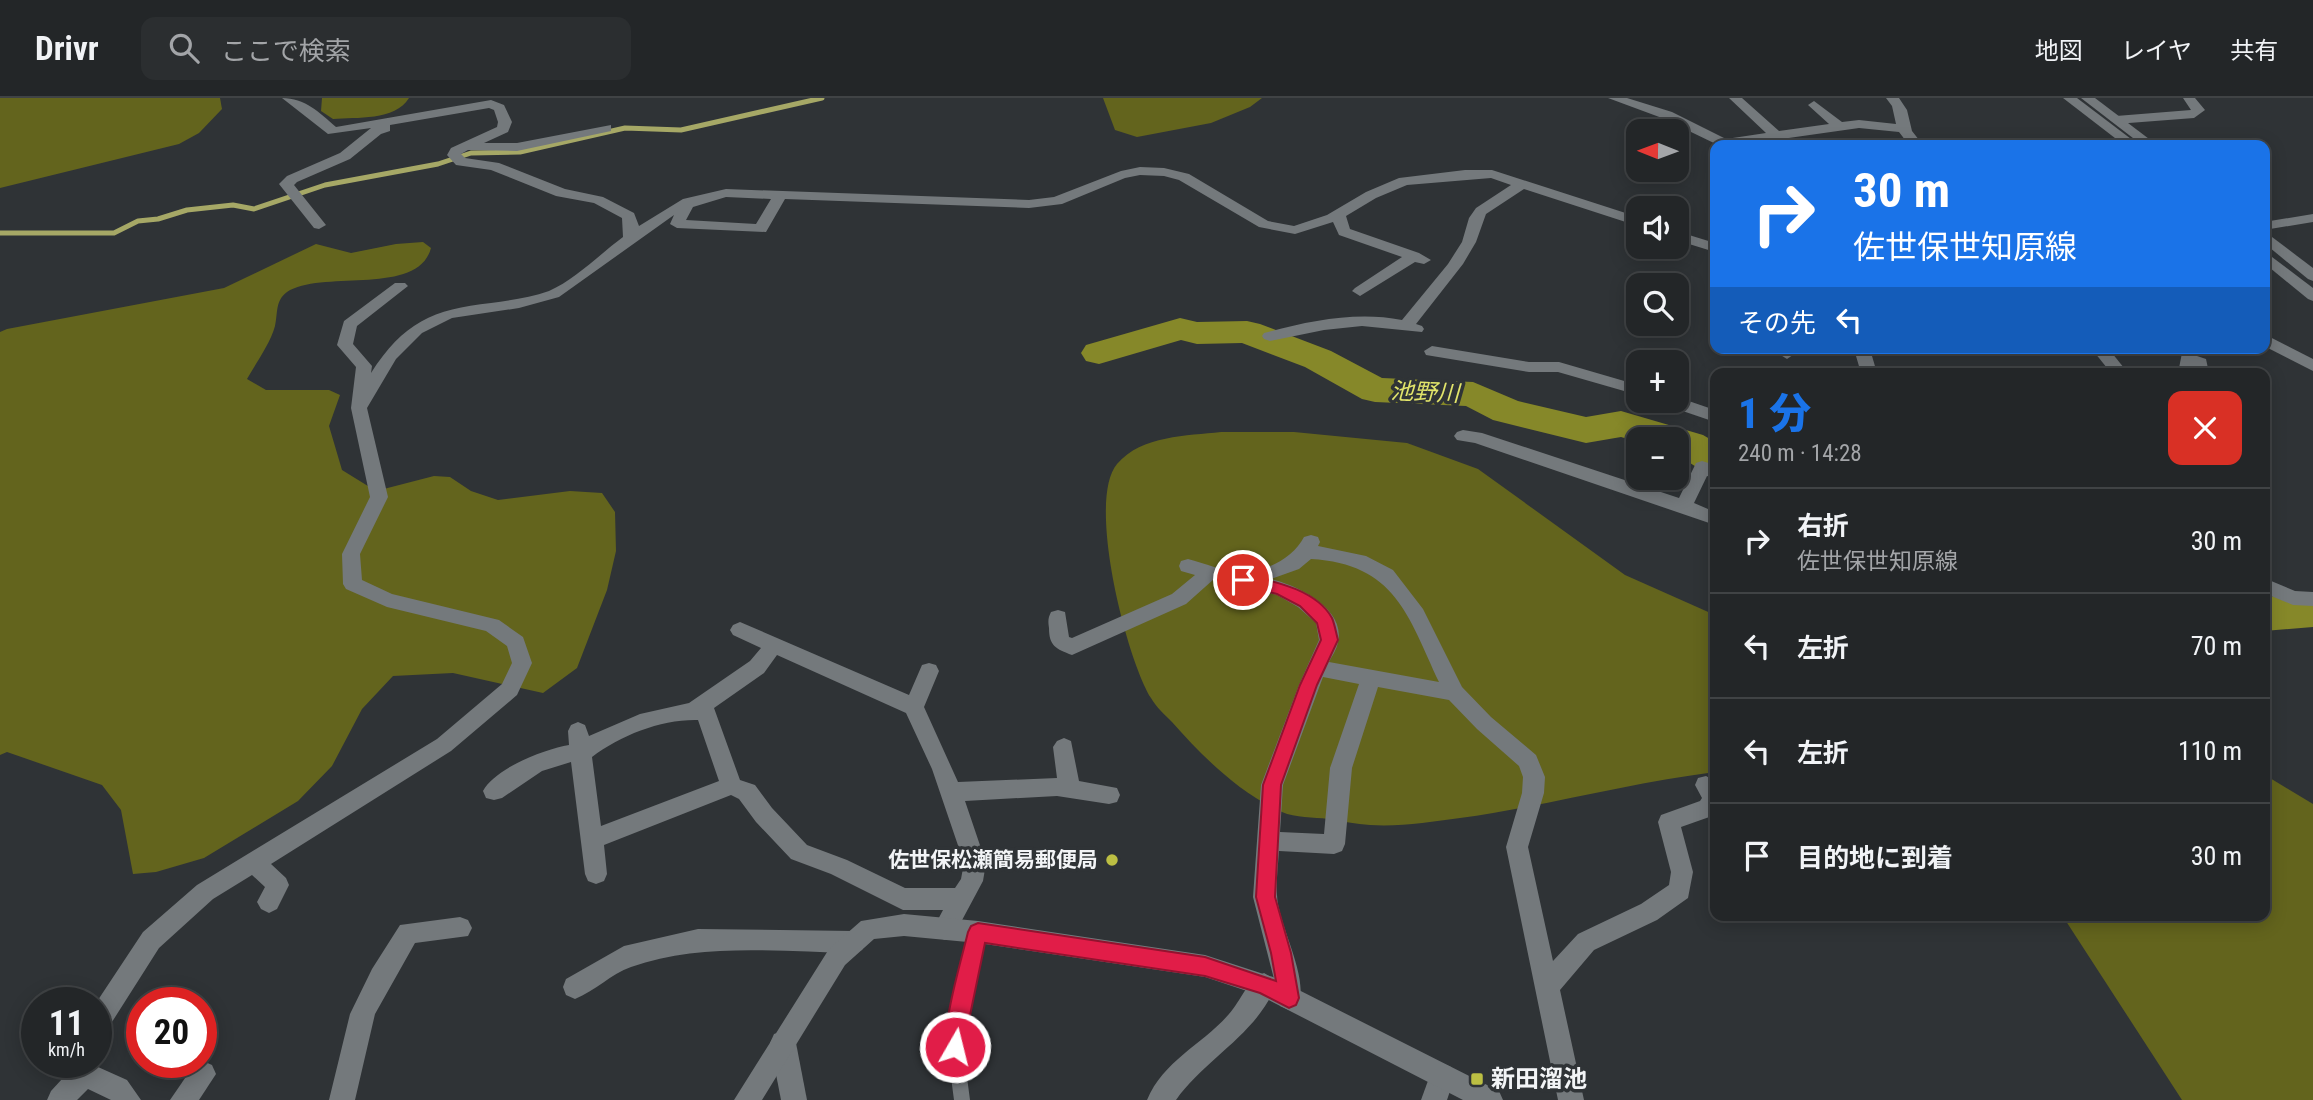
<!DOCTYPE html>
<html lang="ja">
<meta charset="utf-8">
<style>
:root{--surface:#232628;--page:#2b2e30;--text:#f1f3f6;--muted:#a3a5a8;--line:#404345;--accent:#1a73e8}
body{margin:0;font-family:"Roboto Condensed","Noto Sans JP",sans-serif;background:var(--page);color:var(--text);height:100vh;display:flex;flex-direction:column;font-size:26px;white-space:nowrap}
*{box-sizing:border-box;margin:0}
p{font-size:23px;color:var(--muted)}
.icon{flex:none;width:38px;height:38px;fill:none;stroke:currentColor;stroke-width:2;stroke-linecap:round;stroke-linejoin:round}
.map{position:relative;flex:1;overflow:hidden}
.side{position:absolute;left:1710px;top:270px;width:560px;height:553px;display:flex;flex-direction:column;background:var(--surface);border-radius:14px;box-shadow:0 4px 18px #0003,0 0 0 2px var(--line)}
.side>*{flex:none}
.hud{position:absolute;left:1710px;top:42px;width:560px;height:214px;border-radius:14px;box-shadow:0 4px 18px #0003,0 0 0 2px var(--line);background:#1a73e8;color:#fff;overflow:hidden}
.needle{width:46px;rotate:271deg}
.controls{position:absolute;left:1626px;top:21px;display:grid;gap:14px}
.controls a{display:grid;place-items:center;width:63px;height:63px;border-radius:14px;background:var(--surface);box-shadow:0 4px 18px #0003,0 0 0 2px var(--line);font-size:35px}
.speed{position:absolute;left:21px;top:889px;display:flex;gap:14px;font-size:35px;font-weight:700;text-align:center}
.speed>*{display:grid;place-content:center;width:91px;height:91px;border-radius:50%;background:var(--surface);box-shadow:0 4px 18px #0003,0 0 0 2px var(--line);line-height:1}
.speed small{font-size:18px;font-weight:400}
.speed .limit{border:10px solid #d22;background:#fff;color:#111}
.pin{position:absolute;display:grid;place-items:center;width:60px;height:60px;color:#fff;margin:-30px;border:4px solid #fff;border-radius:50%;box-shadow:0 2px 7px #0007}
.me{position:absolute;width:77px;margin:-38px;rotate:8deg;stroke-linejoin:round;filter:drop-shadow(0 0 5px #0008)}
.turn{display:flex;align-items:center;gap:24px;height:147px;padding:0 28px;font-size:32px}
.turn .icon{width:91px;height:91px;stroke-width:2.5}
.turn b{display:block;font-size:49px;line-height:60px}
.then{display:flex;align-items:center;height:66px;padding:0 28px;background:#0003;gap:14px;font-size:26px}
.round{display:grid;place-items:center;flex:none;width:74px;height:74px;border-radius:14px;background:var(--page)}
.summary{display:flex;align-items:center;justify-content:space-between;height:119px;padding:0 28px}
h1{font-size:42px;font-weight:800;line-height:52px;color:var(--accent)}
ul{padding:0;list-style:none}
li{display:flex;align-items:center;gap:21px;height:105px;padding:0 28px;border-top:2px solid var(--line)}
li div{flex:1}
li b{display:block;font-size:26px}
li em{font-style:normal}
header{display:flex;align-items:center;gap:42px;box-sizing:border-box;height:98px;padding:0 35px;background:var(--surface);border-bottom:2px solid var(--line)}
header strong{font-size:33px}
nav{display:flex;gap:38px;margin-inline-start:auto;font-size:24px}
.search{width:490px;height:63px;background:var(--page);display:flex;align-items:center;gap:18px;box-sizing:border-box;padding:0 24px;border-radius:14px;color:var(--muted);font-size:26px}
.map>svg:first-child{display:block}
</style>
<header>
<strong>Drivr</strong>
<div class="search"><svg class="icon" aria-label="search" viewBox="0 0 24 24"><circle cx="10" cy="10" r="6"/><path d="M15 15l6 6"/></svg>ここで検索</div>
<nav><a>地図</a><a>レイヤ</a><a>共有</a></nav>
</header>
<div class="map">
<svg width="2313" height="1002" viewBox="0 0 2313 1002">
<rect width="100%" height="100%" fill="#2f3336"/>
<g fill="#63641d">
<path d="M 0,0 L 220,0 L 222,11 L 199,35 L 179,46 L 0,90 Z"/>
<path d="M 322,0 L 409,0 C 395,23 356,19 333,21 L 321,13 Z"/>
<path d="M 1103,0 L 1262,0 L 1250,9 L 1211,25 L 1137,39 L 1115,32 Z"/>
<path d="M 423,144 L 431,150 C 418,199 322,171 287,194 C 275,203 278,215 275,228 C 270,246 256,265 247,281 L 266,292 L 329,292 L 340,297 L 329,328 L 342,372 L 376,393 L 434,378 L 450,379 L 471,393 L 498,402 L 570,393 L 602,395 L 615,414 L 616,453 L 607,492 L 577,570 L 543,595 L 453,575 L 393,578 L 362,611 L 332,668 L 298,703 L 204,760 L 156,774 L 133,776 L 121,712 L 102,687 L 7,654 L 0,657 L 0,234 L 7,231 L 224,190 L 316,146 L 351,155 L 396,146 Z"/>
<path d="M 1221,334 L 1294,334 L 1407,345 L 1478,371 L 1625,477 L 1715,517 L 1715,674 C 1629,685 1546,708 1460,720 C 1431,724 1399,729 1370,727 C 1356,726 1342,723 1328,721 C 1314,719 1295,720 1282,714 C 1239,695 1202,658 1172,624 C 1165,617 1156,609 1151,600 C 1127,562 1086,403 1117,366 C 1142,337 1187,338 1221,334 Z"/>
<path d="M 2265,677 L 2313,706 L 2313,1002 L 2182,1002 L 2062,817 L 2264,817 Z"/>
</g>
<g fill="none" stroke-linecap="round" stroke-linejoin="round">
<path stroke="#a6a866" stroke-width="5" d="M 0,135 L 114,135 L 138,123 L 158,121 L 187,112 L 233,107 L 254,111 L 325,87 L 438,66 L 471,55 L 520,54 L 625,30 L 681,32 L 822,0"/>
<g fill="#868829" fill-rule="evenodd">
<path d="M 1180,220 L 1197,224 L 1247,223 L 1260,226 L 1331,253 L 1382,280 L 1473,284 L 1518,303 L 1586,319 L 1621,313 L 1703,337 L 1715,344 L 1715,376 L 1701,372 L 1676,356 L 1676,341 L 1638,341 L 1638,344 L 1621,339 L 1586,345 L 1493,322 L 1466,308 L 1375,304 L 1362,301 L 1305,269 L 1242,245 L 1197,246 L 1181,242 L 1099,266 L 1086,263 L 1081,255 L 1086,247 Z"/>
<path d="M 2313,495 L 2313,529 L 2264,533 L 2264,499 Z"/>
</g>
<path fill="#74797c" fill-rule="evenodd" d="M 978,827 L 983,829 L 986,834 L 968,909 L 963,949 L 970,1002 L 954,1002 L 947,949 L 952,909 L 970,834 L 973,829 Z"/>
<g fill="#74797c" fill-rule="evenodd">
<path d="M 282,0 C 305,0 319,14 336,29 L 491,2 L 504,7 L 512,24 L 508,34 L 484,45 L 517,45 L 611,27 L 611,33 L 517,53 L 468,52 L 461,56 L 465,60 L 499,65 L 565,91 L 603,99 L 634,115 L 639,128 L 683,101 L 726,91 L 1029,102 L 1054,99 L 1121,73 L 1140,69 L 1164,70 L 1189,76 L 1268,123 L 1294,128 L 1327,117 L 1366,94 L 1399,80 L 1465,72 L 1492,72 L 1638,119 L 1638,128 L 1524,91 L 1486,116 L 1476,144 L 1463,166 L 1416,226 L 1422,228 L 1424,231 L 1422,234 L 1362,228 L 1324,232 L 1270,243 L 1264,241 L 1262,238 L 1264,235 C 1309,223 1356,213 1402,222 L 1448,166 L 1462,144 L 1469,120 L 1476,110 L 1511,87 L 1491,80 L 1407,87 L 1376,100 L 1346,118 L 1350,131 L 1419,155 L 1431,162 L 1424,166 L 1415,164 L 1360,198 L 1352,193 L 1355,190 L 1402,159 L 1339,137 L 1333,124 L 1295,136 L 1259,129 L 1179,82 L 1164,78 L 1140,77 L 1125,80 L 1062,106 L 1029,110 L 785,101 L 766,134 L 677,130 L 670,126 L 674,117 L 559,199 L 519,210 L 452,220 L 422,235 L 396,261 L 367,310 L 388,399 L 360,456 L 362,482 L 392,496 L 499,522 L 523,539 L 532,565 L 517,597 L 451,653 L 271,766 L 286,780 L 289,787 L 277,811 L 269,815 L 261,811 L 257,804 L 265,789 L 252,777 L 213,801 L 159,850 L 105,935 L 96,938 L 96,905 L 143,834 L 197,787 L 437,641 L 502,586 L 512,565 L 507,548 L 486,533 L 387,509 L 346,491 L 343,486 L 342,456 L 370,399 L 351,310 L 356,269 L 337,247 L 344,223 L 395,185 L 405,185 L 408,188 L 357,228 L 353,246 L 372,268 L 371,275 C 403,225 433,211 491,205 C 510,202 530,200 549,193 C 576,181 600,156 623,139 L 622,120 L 594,105 L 556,98 L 491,72 L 456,67 L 447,57 L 451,50 L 497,29 L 498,24 L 494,12 L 489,10 L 390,27 L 390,33 L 381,36 L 350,61 L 297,84 L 294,87 L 326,127 L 319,131 L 314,130 L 279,86 L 287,78 L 340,55 L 371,30 L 328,36 ZM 726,99 L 771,101 L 756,126 L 686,122 L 693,109 Z"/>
<path d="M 1608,0 L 1627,0 L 1672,14 L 1726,41 L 1766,35 L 1729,0 L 1742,0 L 1779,33 L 1829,26 L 1808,7 L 1814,3 L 1842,24 L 1859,22 L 1896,26 L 1892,8 L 1886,0 L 1899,0 L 1907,12 L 1912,33 L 1923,47 L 1909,47 L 1899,34 L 1859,30 L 1738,47 L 1718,47 L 1662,20 Z"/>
<path d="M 2063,0 L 2077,0 L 2139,47 L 2124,47 Z"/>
<path d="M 2183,0 L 2195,0 L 2205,12 L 2194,20 L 2116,26 L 2110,22 L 2116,18 L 2191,12 Z"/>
<path d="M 1676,133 L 1715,145 L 1715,154 L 1676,142 Z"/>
<path d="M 2264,153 L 2313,190 L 2313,203 L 2308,201 L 2264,165 Z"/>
<path d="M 2264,236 L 2313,261 L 2313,273 L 2264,248 Z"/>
<path d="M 1432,248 L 1529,264 L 1559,264 L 1638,287 L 1638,297 L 1558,274 L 1529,274 L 1426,257 L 1424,253 Z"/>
<path d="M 1784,250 L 1803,250 L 1787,261 L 1779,256 Z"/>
<path d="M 1858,250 L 1874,250 L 1872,258 L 1877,275 L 1861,275 L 1856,258 Z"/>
<path d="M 2091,250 L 2108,250 L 2128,275 L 2111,275 Z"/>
<path d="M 2183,250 L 2199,250 L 2197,258 L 2206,261 L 2209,275 L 2178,275 Z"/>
<path d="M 1677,299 L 1715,312 L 1715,324 L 1665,307 L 1663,303 L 1676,303 Z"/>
<path d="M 1463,332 L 1482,335 L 1679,400 L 1696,365 L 1702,363 L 1715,367 L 1715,380 L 1707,378 L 1694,405 L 1715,414 L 1715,427 L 1475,345 L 1457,342 L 1454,338 L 1457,334 Z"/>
<path d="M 1311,437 L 1318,439 L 1320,444 L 1318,448 L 1366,458 L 1393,472 L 1423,511 L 1462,589 L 1491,619 L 1536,657 L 1545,679 L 1544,695 L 1528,749 L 1553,863 L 1578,836 L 1641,806 L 1669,787 L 1671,774 L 1658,724 L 1661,717 L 1700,703 L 1702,700 L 1695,687 L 1698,680 L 1706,678 L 1715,683 L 1715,717 L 1681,729 L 1693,774 L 1688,800 L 1657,822 L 1594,852 L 1560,892 L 1584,1002 L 1558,1002 L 1506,749 L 1522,695 L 1523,679 L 1519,668 L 1477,631 L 1449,602 L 1378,589 L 1352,670 L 1345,746 L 1342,753 L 1334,756 L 1279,753 C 1278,768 1276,783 1277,797 C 1278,827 1310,880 1298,908 L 1289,912 L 1280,908 L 1275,890 C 1254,938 1205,961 1176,1002 L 1147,1002 C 1164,962 1202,947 1229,916 C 1241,903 1247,882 1264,875 L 1274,881 L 1253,799 L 1261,687 L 1299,587 L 1319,542 L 1316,525 L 1298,509 L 1277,497 L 1214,481 L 1186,506 L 1072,557 C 1056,551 1049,548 1049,530 C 1048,523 1048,520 1051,514 L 1058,512 L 1065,514 L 1069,539 L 1072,540 L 1172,496 L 1195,477 L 1181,473 L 1179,468 L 1181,463 L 1188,461 C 1205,465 1226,475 1243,474 C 1268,473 1293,460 1304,439 ZM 1311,461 C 1395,466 1408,517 1439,584 L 1329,564 C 1332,558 1337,551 1338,544 C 1346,510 1296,487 1271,481 L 1299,471 ZM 1323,579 L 1359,586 L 1330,670 L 1324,736 L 1280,734 L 1283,687 Z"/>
<path d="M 2264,480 L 2295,493 L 2313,494 L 2313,508 L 2293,507 L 2264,495 Z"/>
<path d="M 740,524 L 909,597 L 922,567 L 929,565 L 936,567 L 939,573 L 924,609 L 958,684 L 1057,680 L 1053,649 L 1057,643 L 1064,640 L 1071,643 L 1079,683 L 1117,690 L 1120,697 L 1117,704 L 1109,706 L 1057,698 L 965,703 L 986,765 L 983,783 L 953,839 L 945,842 L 937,839 L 933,831 L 943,812 L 903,812 L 831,776 L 791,761 L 756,724 L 739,701 L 731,697 L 604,747 L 607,776 L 604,783 L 596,786 L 588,783 L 585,776 L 571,664 L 542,673 L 502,700 L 494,702 L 486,700 L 483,693 C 495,670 545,651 569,647 L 568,633 L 571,627 L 578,624 L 585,627 L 589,638 L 640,616 L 689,605 L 750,563 L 761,550 L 733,537 L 730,532 L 733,527 ZM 777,557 L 906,615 L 932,671 L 964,765 L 961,781 L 955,790 L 905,790 L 847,762 L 807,747 L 772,710 L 755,687 L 740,682 L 714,610 L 764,575 ZM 698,622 L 719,683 L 601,728 L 592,659 C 621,637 662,621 698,622 Z"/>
<path d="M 460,819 L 468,822 L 472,830 L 468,838 L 415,845 L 375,916 L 355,1002 L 329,1002 L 350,916 L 372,871 L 400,827 Z"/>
<path d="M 698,831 L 854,833 L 862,836 L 866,844 L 862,852 L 854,855 C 781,854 701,844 631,869 C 611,876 595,893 575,901 L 566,897 L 563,889 L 566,881 L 624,848 Z"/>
<path d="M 783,933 L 792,936 L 796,945 L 807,1002 L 781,1002 L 770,945 L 774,936 Z"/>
<path d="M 96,956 L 100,964 L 98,969 L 127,982 L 141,1002 L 111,1002 L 88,991 L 77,1002 L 47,1002 L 51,993 L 73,969 L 74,964 L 96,964 Z"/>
<path d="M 203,963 L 212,967 L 216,976 L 199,1002 L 170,1002 L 194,967 Z"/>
<path d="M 1442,965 L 1451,969 L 1455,978 L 1447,1002 L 1421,1002 L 1433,969 Z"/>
</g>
<g fill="#74797c" fill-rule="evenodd">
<path d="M 2081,0 L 2095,0 L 2157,47 L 2142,47 Z"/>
<path d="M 2313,116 L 2313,124 L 2264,132 L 2264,124 Z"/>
<path d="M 2264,133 L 2313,170 L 2313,183 L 2308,181 L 2264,145 Z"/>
</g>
<path fill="#74797c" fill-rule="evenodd" d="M 904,816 L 978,823 L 1205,857 L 1273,879 L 1499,993 L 1503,1002 L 1463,1002 L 1259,897 L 1205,879 L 978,845 L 904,838 L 874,841 L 845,867 L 762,1002 L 734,1002 L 829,851 L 861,823 Z"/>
</g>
<path fill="#e11d48" stroke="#92132f" stroke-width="2" d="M 1243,476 C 1272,483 1316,491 1332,520 C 1335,527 1336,535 1338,542 L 1317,587 L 1281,687 L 1275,799 L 1291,855 L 1299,900 L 1296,907 L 1289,910 L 1260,895 L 1205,878 L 985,845 L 962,956 L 955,959 L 948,956 C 939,935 962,860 968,834 L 971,828 L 978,825 L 1205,859 L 1276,883 L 1271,855 L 1256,799 L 1263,687 L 1300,587 L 1321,542 L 1317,525 L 1300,508 L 1277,496 L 1238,486 L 1235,482 L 1238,478 Z"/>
<g fill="#bcbf43" stroke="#2f3336" stroke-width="2.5">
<circle cx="1112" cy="762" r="7"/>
<rect x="1470" y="974" width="14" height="14" rx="3.5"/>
</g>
<g text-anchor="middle" stroke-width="7" stroke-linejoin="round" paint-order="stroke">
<g font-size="21" font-weight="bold" fill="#f2f4f6" stroke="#2f3336" text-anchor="end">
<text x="1098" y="769">佐世保松瀬簡易郵便局</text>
</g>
<g font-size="23" font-style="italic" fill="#e2e56b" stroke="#2f3336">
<text transform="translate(1425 294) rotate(2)" y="8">池野川</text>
</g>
<g font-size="24" font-weight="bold" fill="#f2f4f6" stroke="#2f3336" text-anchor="start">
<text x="1491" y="989">新田溜池</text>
</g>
</g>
</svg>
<div class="controls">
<a><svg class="needle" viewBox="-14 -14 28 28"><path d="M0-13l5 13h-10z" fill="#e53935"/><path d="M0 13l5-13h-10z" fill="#a3a5a8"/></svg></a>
<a><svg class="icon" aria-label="sound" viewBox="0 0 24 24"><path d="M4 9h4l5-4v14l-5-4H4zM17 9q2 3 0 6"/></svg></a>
<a><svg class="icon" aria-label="search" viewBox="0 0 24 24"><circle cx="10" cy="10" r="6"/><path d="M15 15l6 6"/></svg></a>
<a>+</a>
<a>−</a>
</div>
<div class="speed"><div>11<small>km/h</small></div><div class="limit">20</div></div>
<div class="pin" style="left:1243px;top:482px;background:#d93025"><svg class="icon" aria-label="arrive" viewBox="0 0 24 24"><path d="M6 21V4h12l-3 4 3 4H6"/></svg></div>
<svg class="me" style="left:955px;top:949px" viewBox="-20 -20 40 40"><circle r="17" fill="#e11d48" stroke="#fff" stroke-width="3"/><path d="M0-11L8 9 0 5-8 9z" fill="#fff"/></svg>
<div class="hud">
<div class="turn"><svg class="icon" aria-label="right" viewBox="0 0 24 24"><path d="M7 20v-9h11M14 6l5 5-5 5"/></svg><div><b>30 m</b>佐世保世知原線</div></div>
<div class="then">その先<svg class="icon" aria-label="left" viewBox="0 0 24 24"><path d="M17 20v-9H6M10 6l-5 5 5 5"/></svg></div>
</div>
<section class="side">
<div class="summary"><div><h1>1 分</h1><p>240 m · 14:28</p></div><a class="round" style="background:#d93025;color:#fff"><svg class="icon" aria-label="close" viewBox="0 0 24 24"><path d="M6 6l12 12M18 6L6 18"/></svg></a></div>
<ul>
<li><svg class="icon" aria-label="right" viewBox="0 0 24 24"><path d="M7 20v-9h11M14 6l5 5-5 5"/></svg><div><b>右折</b><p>佐世保世知原線</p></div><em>30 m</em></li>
<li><svg class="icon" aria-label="left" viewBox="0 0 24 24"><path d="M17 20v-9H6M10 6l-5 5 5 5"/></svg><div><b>左折</b></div><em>70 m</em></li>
<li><svg class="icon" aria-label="left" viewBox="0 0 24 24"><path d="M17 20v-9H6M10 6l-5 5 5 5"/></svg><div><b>左折</b></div><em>110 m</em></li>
<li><svg class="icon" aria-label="arrive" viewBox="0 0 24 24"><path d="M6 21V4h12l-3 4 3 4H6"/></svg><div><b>目的地に到着</b></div><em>30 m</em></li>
</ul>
</section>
</div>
